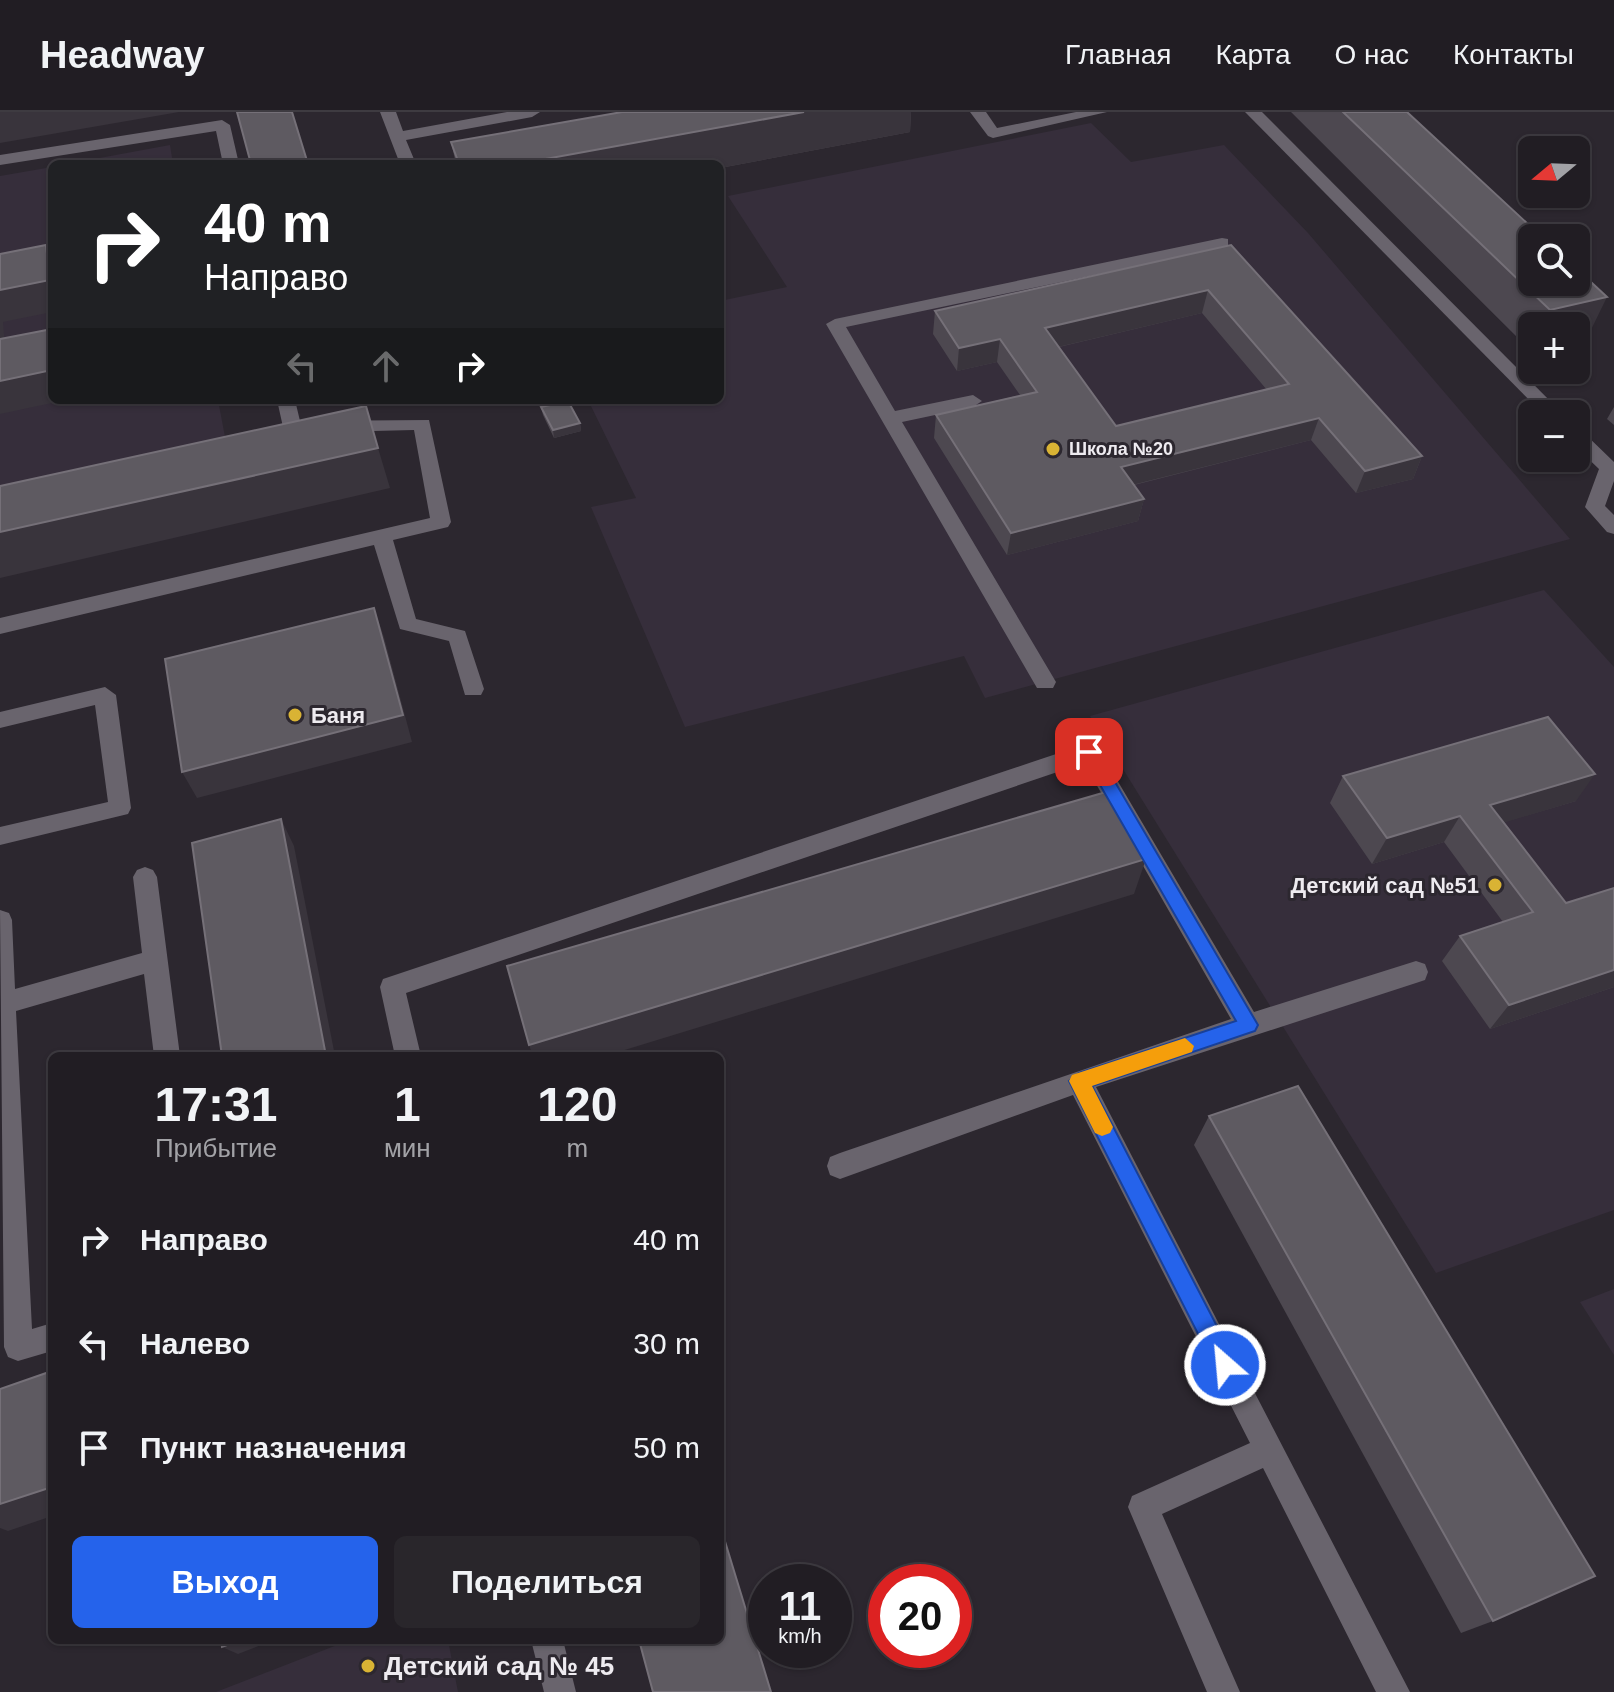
<!DOCTYPE html>
<html lang="ru">
<meta charset="utf-8">
<style>
:root{--surface:#211d23;--page:#29262b;--text:#f1f3f6;--muted:#a2a2a6;--line:#3e3b41;--accent:#2563eb}
body{margin:0;font-family:Arial,sans-serif;background:var(--page);color:var(--text);height:100vh;display:flex;flex-direction:column;font-size:30px;white-space:nowrap}
*{box-sizing:border-box;margin:0}
p{font-size:26px;color:var(--muted)}
.icon{flex:none;width:44px;height:44px;fill:none;stroke:currentColor;stroke-width:2;stroke-linecap:round;stroke-linejoin:round}
.map{position:relative;flex:1;overflow:hidden}
.details{position:absolute;left:48px;top:940px;width:676px;height:592px;display:flex;flex-direction:column;background:var(--surface);border-radius:12px;box-shadow:0 2px 6px #0004,0 0 0 2px var(--line)}
.details>*{flex:none}
.hud{position:absolute;left:48px;top:48px;width:676px;height:244px;border-radius:12px;box-shadow:0 2px 6px #0004,0 0 0 2px var(--line);background:#202124;color:#fff;overflow:hidden}
.needle{width:52px;rotate:251deg}
.controls{position:absolute;left:1518px;top:24px;display:grid;gap:16px}
.controls a{display:grid;place-items:center;width:72px;height:72px;border-radius:12px;background:var(--surface);box-shadow:0 2px 6px #0004,0 0 0 2px var(--line);font-size:40px}
.speed{position:absolute;left:748px;top:1452px;display:flex;gap:16px;font-size:40px;font-weight:700;text-align:center}
.speed>*{display:grid;place-content:center;width:104px;height:104px;border-radius:50%;background:var(--surface);box-shadow:0 2px 6px #0004,0 0 0 2px var(--line);line-height:1}
.speed small{font-size:20px;font-weight:400}
.speed .limit{border:12px solid #d22;background:#fff;color:#111}
.pin{position:absolute;display:grid;place-items:center;width:68px;height:68px;color:#fff;margin:-34px;border-radius:16px;box-shadow:0 4px 12px #0006}
.me{position:absolute;width:88px;margin:-44px;rotate:333deg;stroke-linejoin:round;filter:drop-shadow(0 0 6px #0008)}
.turn{display:flex;align-items:center;gap:28px;height:168px;padding:0 24px;font-size:36px}
.turn .icon{width:104px;height:104px;stroke-width:2.5}
.turn b{display:block;font-size:56px;line-height:68px}
.lanes{display:flex;align-items:center;height:76px;padding:0 24px;background:#0003;justify-content:center;gap:40px;direction:ltr}
.lanes .off{opacity:.35}
.eta{display:flex;justify-content:space-evenly;align-items:center;height:136px;text-align:center}
.eta b{font-size:48px;font-weight:600;line-height:56px}
.action{display:flex;gap:16px;margin-top:auto;padding:16px 24px}
.action a{flex:1;height:92px;border-radius:12px;background:var(--accent);color:#fff;font-size:32px;font-weight:600;line-height:92px;text-align:center}
.action a+a{background:var(--page);color:var(--text)}
ul{padding:0;list-style:none}
li{display:flex;align-items:center;gap:24px;height:104px;padding:0 24px}
li div{flex:1}
li b{display:block;font-size:30px}
li em{font-style:normal}
header{display:flex;align-items:center;gap:48px;box-sizing:border-box;height:112px;padding:0 40px;background:var(--surface);border-bottom:2px solid var(--line)}
header strong{font-size:38px}
nav{display:flex;gap:44px;margin-inline-start:auto;font-size:28px}
.map>svg:first-child{display:block}
</style>
<header>
<strong>Headway</strong>
<nav><a>Главная</a><a>Карта</a><a>О нас</a><a>Контакты</a></nav>
</header>
<div class="map">
<svg width="1614" height="1580" viewBox="0 0 1614 1580">
<rect width="100%" height="100%" fill="#2c272f"/>
<g fill="#362e3b">
<path d="M 1091,11 L 1131,50 L 1224,33 L 1308,121 L 1570,427 L 985,586 L 964,544 L 685,615 L 591,395 L 636,386 L 588,288 L 720,288 L 720,189 L 787,175 L 728,84 Z"/>
<path d="M 170,33 L 173,52 L 67,52 Z"/>
<path d="M 52,55 L 52,288 L 218,288 L 226,330 L 0,382 L 0,64 Z"/>
<path d="M 1544,478 L 1614,555 L 1614,1098 L 1436,1161 L 1090,604 Z"/>
<path d="M 1614,1177 L 1614,1243 L 1580,1190 Z"/>
<path d="M 350,1528 L 448,1528 L 458,1580 L 216,1580 Z"/>
</g>
<g fill="none" stroke-linecap="round" stroke-linejoin="round">
<g fill="#69646d" fill-rule="evenodd">
<path d="M 380,0 L 396,0 L 403,19 L 507,0 L 540,0 L 532,5 L 406,28 L 416,52 L 400,52 Z"/>
<path d="M 970,0 L 986,0 L 997,16 L 1076,0 L 1107,0 L 993,26 L 988,24 Z"/>
<path d="M 1245,0 L 1262,0 L 1563,302 L 1543,302 Z"/>
<path d="M 222,8 L 230,13 L 239,52 L 223,52 L 216,19 L 0,53 L 0,43 Z"/>
<path d="M 1222,126 L 1228,127 L 1228,135 L 846,215 L 895,299 L 973,283 L 982,289 L 973,295 L 902,310 L 1056,570 L 1053,576 L 1037,576 L 826,212 L 835,207 Z"/>
<path d="M 277,288 L 295,288 L 300,309 L 429,308 L 451,410 L 448,415 L 393,428 L 416,507 L 465,519 L 484,577 L 481,583 L 465,583 L 449,529 L 400,517 L 374,433 L 0,522 L 0,506 L 430,406 L 414,318 L 292,321 L 283,315 Z"/>
<path d="M 1576,318 L 1583,320 L 1614,350 L 1614,369 L 1605,394 L 1614,403 L 1614,422 L 1607,420 L 1585,395 L 1599,357 L 1576,335 Z"/>
<path d="M 105,575 L 116,583 L 131,696 L 128,702 L 0,733 L 0,715 L 108,690 L 95,593 L 0,616 L 0,600 Z"/>
<path d="M 1089,631 L 1097,634 L 1254,900 L 1416,849 L 1425,852 L 1428,860 L 1425,868 L 1416,871 L 1096,975 L 1410,1580 L 1376,1580 L 1263,1356 L 1162,1402 L 1240,1580 L 1207,1580 L 1128,1395 L 1132,1384 L 1250,1331 L 1073,983 L 840,1067 L 830,1063 L 827,1054 L 830,1045 L 840,1041 L 1231,907 L 1084,651 L 406,881 L 421,944 L 395,944 L 380,875 L 383,867 Z"/>
<path d="M 145,755 L 153,758 L 157,765 L 180,944 L 154,944 L 144,862 L 16,899 L 32,1217 L 52,1211 L 52,1239 L 18,1249 L 8,1245 L 4,1235 L 0,798 L 9,801 L 12,808 L 15,877 L 142,841 L 133,765 L 137,758 Z"/>
<path d="M 531,1528 L 563,1528 L 576,1580 L 544,1580 Z"/>
</g>
</g>
<g fill="#4d4850" fill-rule="evenodd">
<path d="M 622,0 L 911,0 L 910,20 L 720,56 L 720,52 L 456,52 L 451,30 Z"/>
<path d="M 1291,0 L 1407,0 L 1587,226 L 1576,214 L 1532,214 L 1531,239 Z"/>
<path d="M 1231,133 L 1422,344 L 1413,367 L 1356,381 L 1311,328 L 1134,373 L 1144,387 L 1138,409 L 1007,443 L 934,326 L 936,303 L 1020,283 L 997,250 L 957,259 L 933,222 L 935,199 ZM 1202,201 L 1267,278 L 1116,314 L 1059,235 Z"/>
<path d="M 541,295 L 580,311 L 581,319 L 554,326 L 543,303 Z"/>
<path d="M 1614,295 L 1614,313 L 1607,307 Z"/>
<path d="M 1343,664 L 1576,689 L 1504,710 L 1566,791 L 1614,776 L 1614,875 L 1490,917 L 1442,849 L 1460,824 L 1503,810 L 1444,730 L 1372,752 L 1330,691 Z"/>
<path d="M 1209,1004 L 1493,1509 L 1461,1521 L 1194,1033 Z"/>
</g>
<g fill="#39343c">
<path d="M 0,0 L 179,0 L 0,31 Z"/>
<path d="M 804,0 L 911,0 L 910,20 L 720,56 L 720,52 L 518,52 Z"/>
<path d="M 46,133 L 52,146 L 52,200 L 3,210 L 7,259 L 0,246 L 0,178 Z"/>
<path d="M 1208,178 L 1202,201 L 1041,239 L 1045,216 Z"/>
<path d="M 1607,185 L 1587,226 L 1576,228 L 1576,214 L 1543,214 L 1550,198 Z"/>
<path d="M 1000,227 L 997,250 L 957,259 L 959,236 Z"/>
<path d="M 52,258 L 52,288 L 66,288 L 0,302 L 0,269 Z"/>
<path d="M 1319,306 L 1311,328 L 1116,377 L 1121,355 Z"/>
<path d="M 580,311 L 581,319 L 554,326 L 553,318 Z"/>
<path d="M 378,336 L 390,376 L 0,466 L 0,420 Z"/>
<path d="M 1422,344 L 1413,367 L 1356,381 L 1365,359 Z"/>
<path d="M 1144,387 L 1138,409 L 1007,443 L 1011,421 Z"/>
<path d="M 374,496 L 384,525 L 412,630 L 197,686 L 182,660 Z"/>
<path d="M 1595,662 L 1576,689 L 1473,720 L 1490,693 Z"/>
<path d="M 1460,704 L 1444,730 L 1372,752 L 1387,726 Z"/>
<path d="M 281,707 L 294,734 L 335,944 L 326,944 Z"/>
<path d="M 1146,747 L 1134,782 L 605,944 L 533,944 L 529,933 Z"/>
<path d="M 1614,858 L 1614,875 L 1490,917 L 1509,893 Z"/>
<path d="M 52,1375 L 52,1404 L 8,1419 L 0,1416 L 0,1392 Z"/>
<path d="M 241,1528 L 274,1528 L 238,1542 L 222,1535 Z"/>
</g>
<g fill="#5e5a61" stroke="#757078" stroke-width="2" fill-rule="evenodd">
<path d="M 237,0 L 292,0 L 308,52 L 251,52 Z"/>
<path d="M 622,0 L 804,0 L 518,52 L 459,52 L 451,30 Z"/>
<path d="M 1343,0 L 1407,0 L 1543,126 L 1532,126 L 1532,170 L 1576,170 L 1576,156 L 1607,185 L 1550,198 Z"/>
<path d="M 46,133 L 50,168 L 0,178 L 0,142 Z"/>
<path d="M 1231,133 L 1422,344 L 1365,359 L 1319,306 L 1121,355 L 1144,387 L 1011,421 L 936,303 L 1037,280 L 1000,227 L 959,236 L 935,199 ZM 1208,178 L 1289,272 L 1116,314 L 1045,216 Z"/>
<path d="M 52,217 L 52,258 L 0,269 L 0,227 Z"/>
<path d="M 568,289 L 580,311 L 553,318 L 541,295 Z"/>
<path d="M 366,294 L 378,336 L 0,420 L 0,374 Z"/>
<path d="M 374,496 L 403,603 L 182,660 L 165,547 Z"/>
<path d="M 1548,605 L 1595,662 L 1490,693 L 1566,791 L 1614,776 L 1614,858 L 1509,893 L 1460,824 L 1533,800 L 1460,704 L 1387,726 L 1343,664 Z"/>
<path d="M 1106,680 L 1146,747 L 529,933 L 507,854 Z"/>
<path d="M 281,707 L 326,944 L 222,944 L 192,731 Z"/>
<path d="M 1298,974 L 1595,1464 L 1493,1509 L 1209,1004 Z"/>
<path d="M 52,1259 L 52,1375 L 0,1392 L 0,1277 Z"/>
<path d="M 720,1413 L 771,1580 L 653,1580 L 639,1528 L 720,1528 Z"/>
<path d="M 221,1528 L 241,1528 L 222,1535 Z"/>
</g>
<path fill="#2563eb" stroke="#184099" stroke-width="2" d="M 1089,634 L 1095,636 L 1258,913 L 1255,919 L 1092,974 L 1233,1245 L 1236,1253 L 1233,1261 L 1225,1264 L 1218,1261 L 1069,969 L 1079,961 L 1236,909 L 1081,640 Z"/>
<path fill="#f59e0b" d="M 1185,926 L 1194,934 L 1192,940 L 1092,974 L 1113,1015 L 1110,1021 L 1102,1024 L 1095,1021 L 1069,969 L 1072,963 Z"/>
<g fill="#d9b334" stroke="#2c272f" stroke-width="3">
<circle cx="1053" cy="337" r="8"/>
<circle cx="295" cy="603" r="8"/>
<circle cx="1495" cy="773" r="8"/>
<circle cx="368" cy="1554" r="8"/>
</g>
<g text-anchor="middle" stroke-width="6" stroke-linejoin="round" paint-order="stroke">
<g font-size="18" font-weight="bold" fill="#eeebf0" stroke="#2c272f" text-anchor="start">
<text x="1069" y="343">Школа №20</text>
</g>
<g font-size="22" font-weight="bold" fill="#eeebf0" stroke="#2c272f" text-anchor="start">
<text x="311" y="611">Баня</text>
<text x="1479" y="781" text-anchor="end">Детский сад №51</text>
</g>
<g font-size="26" font-weight="bold" fill="#eeebf0" stroke="#2c272f" text-anchor="start">
<text x="384" y="1563">Детский сад № 45</text>
</g>
</g>
</svg>
<div class="controls">
<a><svg class="needle" viewBox="-14 -14 28 28"><path d="M0-13l5 13h-10z" fill="#e53935"/><path d="M0 13l5-13h-10z" fill="#a2a2a6"/></svg></a>
<a><svg class="icon" aria-label="search" viewBox="0 0 24 24"><circle cx="10" cy="10" r="6"/><path d="M15 15l6 6"/></svg></a>
<a>+</a>
<a>−</a>
</div>
<div class="speed"><div>11<small>km/h</small></div><div class="limit">20</div></div>
<div class="pin" style="left:1089px;top:640px;background:#d93025"><svg class="icon" aria-label="arrive" viewBox="0 0 24 24"><path d="M6 21V4h12l-3 4 3 4H6"/></svg></div>
<svg class="me" style="left:1225px;top:1253px" viewBox="-20 -20 40 40"><circle r="17" fill="#2563eb" stroke="#fff" stroke-width="3"/><path d="M0-11L8 9 0 5-8 9z" fill="#fff"/></svg>
<div class="hud">
<div class="turn"><svg class="icon" aria-label="right" viewBox="0 0 24 24"><path d="M7 20v-9h11M14 6l5 5-5 5"/></svg><div><b>40 m</b>Направо</div></div>
<div class="lanes"><svg class="icon off" aria-label="left" viewBox="0 0 24 24"><path d="M17 20v-9H6M10 6l-5 5 5 5"/></svg><svg class="icon off" aria-label="ahead" viewBox="0 0 24 24"><path d="M12 20V5M6 11l6-6 6 6"/></svg><svg class="icon" aria-label="right" viewBox="0 0 24 24"><path d="M7 20v-9h11M14 6l5 5-5 5"/></svg></div>
</div>
<section class="details">
<div class="eta">
<div><b>17:31</b><p>Прибытие</p></div>
<div><b>1</b><p>мин</p></div>
<div><b>120</b><p>m</p></div>
</div>
<ul>
<li><svg class="icon" aria-label="right" viewBox="0 0 24 24"><path d="M7 20v-9h11M14 6l5 5-5 5"/></svg><div><b>Направо</b></div><em>40 m</em></li>
<li><svg class="icon" aria-label="left" viewBox="0 0 24 24"><path d="M17 20v-9H6M10 6l-5 5 5 5"/></svg><div><b>Налево</b></div><em>30 m</em></li>
<li><svg class="icon" aria-label="arrive" viewBox="0 0 24 24"><path d="M6 21V4h12l-3 4 3 4H6"/></svg><div><b>Пункт назначения</b></div><em>50 m</em></li>
</ul>
<div class="action"><a>Выход</a><a>Поделиться</a></div>
</section>
</div>
